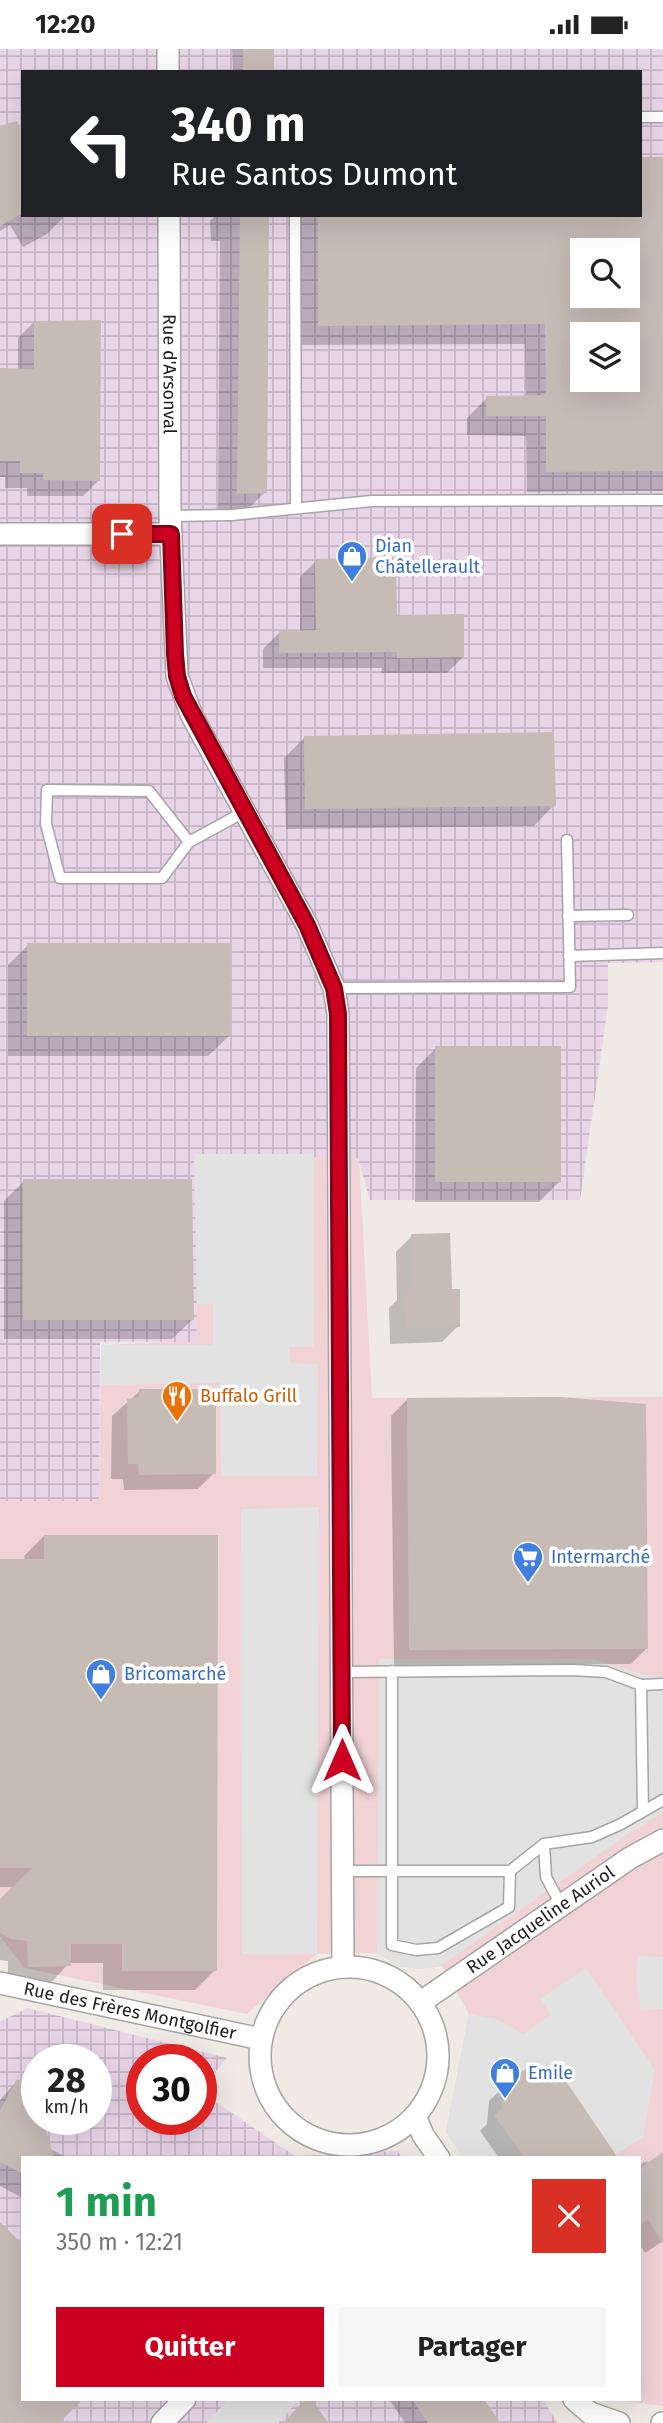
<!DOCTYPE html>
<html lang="fr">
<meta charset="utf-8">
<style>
:root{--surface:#fff;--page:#f6f6f6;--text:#222;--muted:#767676;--accent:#cc0020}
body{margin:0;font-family:"Fira Sans",sans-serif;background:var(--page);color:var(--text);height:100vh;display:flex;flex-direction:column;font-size:26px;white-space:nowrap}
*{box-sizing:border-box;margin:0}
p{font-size:23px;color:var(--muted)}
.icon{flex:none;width:38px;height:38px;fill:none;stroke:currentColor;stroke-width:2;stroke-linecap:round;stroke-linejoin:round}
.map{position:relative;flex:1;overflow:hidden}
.details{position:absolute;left:21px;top:2107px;width:620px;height:245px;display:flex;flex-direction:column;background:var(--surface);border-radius:0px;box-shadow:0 7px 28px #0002}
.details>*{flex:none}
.hud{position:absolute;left:21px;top:21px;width:621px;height:147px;border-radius:0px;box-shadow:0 7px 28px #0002;background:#202124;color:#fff;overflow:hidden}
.buttons{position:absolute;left:570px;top:189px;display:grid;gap:14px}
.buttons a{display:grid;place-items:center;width:70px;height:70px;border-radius:0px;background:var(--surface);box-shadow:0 7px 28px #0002;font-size:35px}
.speed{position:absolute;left:21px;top:1995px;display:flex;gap:14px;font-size:35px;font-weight:700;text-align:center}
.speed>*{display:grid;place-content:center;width:91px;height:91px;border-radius:50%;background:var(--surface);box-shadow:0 7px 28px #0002;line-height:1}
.speed small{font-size:18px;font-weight:400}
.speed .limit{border:10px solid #d22;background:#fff;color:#111}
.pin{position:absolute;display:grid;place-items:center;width:60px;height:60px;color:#fff;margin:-30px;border-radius:14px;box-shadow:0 4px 10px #0006}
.me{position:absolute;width:77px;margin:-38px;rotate:0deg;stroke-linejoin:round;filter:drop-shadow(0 0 5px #0008)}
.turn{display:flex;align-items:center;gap:24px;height:147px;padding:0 35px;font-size:32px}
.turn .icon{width:91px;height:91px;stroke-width:2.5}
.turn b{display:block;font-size:49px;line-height:60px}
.round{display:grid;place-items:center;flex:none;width:74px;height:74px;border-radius:0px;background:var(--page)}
.overview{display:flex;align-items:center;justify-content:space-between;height:119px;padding:0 35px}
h1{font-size:42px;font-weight:700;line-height:52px;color:#1e9e55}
.primary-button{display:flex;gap:14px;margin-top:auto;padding:14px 35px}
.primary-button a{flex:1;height:80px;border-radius:0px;background:var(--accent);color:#fff;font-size:28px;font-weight:700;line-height:80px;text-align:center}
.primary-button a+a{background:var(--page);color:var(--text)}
.status{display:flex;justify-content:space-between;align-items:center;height:49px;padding:0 35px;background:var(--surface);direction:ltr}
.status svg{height:19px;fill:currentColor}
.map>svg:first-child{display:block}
</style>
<div class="status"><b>12:20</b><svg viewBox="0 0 49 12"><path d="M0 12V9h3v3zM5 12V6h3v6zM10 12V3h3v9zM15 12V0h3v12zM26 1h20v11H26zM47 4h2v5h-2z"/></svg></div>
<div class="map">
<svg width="663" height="2374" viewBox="0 0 663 2374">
<defs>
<pattern id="industrial-grid" width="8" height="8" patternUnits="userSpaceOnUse" patternTransform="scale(1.75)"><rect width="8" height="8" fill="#e9d5e8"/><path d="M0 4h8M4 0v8" fill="none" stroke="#c7b6c7"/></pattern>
</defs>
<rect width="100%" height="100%" fill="#efeae3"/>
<path fill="#f1d2d5" d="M 194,1105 L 359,1109 L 372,1349 L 663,1348 L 663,2357 L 606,2350 L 639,2350 L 639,2109 L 464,2109 L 446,2083 L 469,1965 L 442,1917 L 420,1920 L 398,1917 L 377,1904 L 317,1905 L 247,1965 L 24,1919 L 0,1887 L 0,1452 L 99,1452 L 101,1296 L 197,1292 Z"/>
<g fill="url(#industrial-grid)" fill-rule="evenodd">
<path d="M 0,0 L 663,0 L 663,913 L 608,914 L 608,957 L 580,1151 L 370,1151 L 358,1109 L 195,1105 L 197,1293 L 100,1293 L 99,1452 L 0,1452 ZM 23,23 L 640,23 L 640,166 L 23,166 ZM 583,201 L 628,201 L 628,247 L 583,247 ZM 583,285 L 628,285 L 628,331 L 583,331 Z"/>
<path d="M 27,1959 L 227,2009 L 201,2040 L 201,2011 L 142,2011 L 142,2070 L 201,2070 L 201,2043 L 295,2107 L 398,2102 L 402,2109 L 23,2109 L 23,2350 L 543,2350 L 557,2374 L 0,2374 L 0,1973 ZM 37,2011 L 96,2011 L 96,2070 L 37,2070 Z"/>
</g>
<g fill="#e2e2e2">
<path d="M 194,1105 L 314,1105 L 314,1298 L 290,1298 L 290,1314 L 318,1315 L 317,1427 L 221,1427 L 220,1334 L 101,1336 L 101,1296 L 213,1296 L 213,1255 L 197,1255 Z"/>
<path d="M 319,1458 L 317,1905 L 242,1905 L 241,1460 Z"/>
<path d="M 379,1610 L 593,1610 L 642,1625 L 663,1628 L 663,1763 L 625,1787 L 442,1916 L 420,1920 L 398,1917 L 377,1904 Z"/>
<path d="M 638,1907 L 663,1908 L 663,1960 L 641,1961 L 636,1929 Z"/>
<path d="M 586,1919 L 655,2021 L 643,2088 L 616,2106 L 559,2022 L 494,2066 L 524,2109 L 464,2109 L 446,2083 L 469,1965 L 497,1970 L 523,1985 L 551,1966 L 540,1950 Z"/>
<path d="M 229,2350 L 300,2350 L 278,2374 L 206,2374 Z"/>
</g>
<g fill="#0003" fill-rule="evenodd">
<path d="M 232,0 L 273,0 L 272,23 L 233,23 Z"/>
<path d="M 0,79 L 23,88 L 23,166 L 61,166 L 63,169 L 47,185 L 23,198 L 10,176 L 0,182 Z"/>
<path d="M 663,109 L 663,442 L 527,443 L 526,387 L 467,386 L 467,369 L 487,349 L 526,348 L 525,295 L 298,296 L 298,166 L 640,166 ZM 583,201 L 628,201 L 628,247 L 583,247 ZM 583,285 L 628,285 L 628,331 L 583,331 Z"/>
<path d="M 216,166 L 267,166 L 265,443 L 245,463 L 218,464 L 220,192 L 211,192 L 210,172 Z"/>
<path d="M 34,273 L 99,431 L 83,447 L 27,447 L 27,439 L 5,439 L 5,428 L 0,428 L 0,321 L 18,321 L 18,289 Z"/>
<path d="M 316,512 L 395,567 L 463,608 L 447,624 L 381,624 L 382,619 L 263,619 L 263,600 L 279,584 L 300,583 L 300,528 Z"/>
<path d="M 305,688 L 554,756 L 534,777 L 286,780 L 284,709 Z"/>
<path d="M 28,896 L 229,987 L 208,1007 L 8,1007 L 8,916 Z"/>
<path d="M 436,999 L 559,1133 L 539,1153 L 415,1153 L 416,1019 Z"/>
<path d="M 24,1132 L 192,1271 L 172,1290 L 4,1290 L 4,1152 Z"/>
<path d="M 412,1187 L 450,1242 L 458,1277 L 442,1293 L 390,1295 L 389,1259 L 397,1251 L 396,1203 Z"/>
<path d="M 140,1342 L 214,1424 L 198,1440 L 124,1441 L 123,1430 L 111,1430 L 112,1367 Z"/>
<path d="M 407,1351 L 647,1599 L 631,1615 L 394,1616 L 391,1367 Z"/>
<path d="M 44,1487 L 215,1921 L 195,1941 L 103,1941 L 103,1914 L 69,1914 L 49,1936 L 8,1937 L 8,1912 L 0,1911 L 0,1851 L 12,1838 L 0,1838 L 0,1511 L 25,1511 L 24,1507 Z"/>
<path d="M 17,2032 L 37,2070 L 48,2070 L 43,2078 L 49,2099 L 68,2109 L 23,2109 L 23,2149 L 0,2137 L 0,2051 Z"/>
<path d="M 505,2037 L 616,2109 L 499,2109 L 480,2082 L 487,2075 L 489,2052 Z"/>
<path d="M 646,2112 L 649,2115 L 663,2192 L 645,2204 L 639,2194 L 639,2117 Z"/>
<path d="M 389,2350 L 469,2350 L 498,2374 L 405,2374 Z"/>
</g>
<g fill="#c7bbb6" fill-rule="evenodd">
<path d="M 243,0 L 274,0 L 274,23 L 243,22 Z"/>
<path d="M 17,72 L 23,84 L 23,164 L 0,177 L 0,77 Z"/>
<path d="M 640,108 L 663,108 L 663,422 L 546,423 L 546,367 L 486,367 L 486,347 L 546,346 L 545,275 L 318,277 L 318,166 L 640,166 ZM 583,201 L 628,201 L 628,247 L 583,247 ZM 583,285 L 628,285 L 628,331 L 583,331 Z"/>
<path d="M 240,166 L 269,166 L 267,444 L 237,445 Z"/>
<path d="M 101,271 L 100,432 L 43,431 L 43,424 L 20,424 L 20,412 L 0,412 L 0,319 L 34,320 L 34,272 Z"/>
<path d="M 396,508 L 397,566 L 464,565 L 464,608 L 397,609 L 397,603 L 279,604 L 279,582 L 316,581 L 315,510 Z"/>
<path d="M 554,683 L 556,757 L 305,760 L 304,687 Z"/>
<rect x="27" y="894" width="203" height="93"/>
<rect x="435" y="997" width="126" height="136"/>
<path d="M 23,1130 L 192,1130 L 194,1271 L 23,1271 Z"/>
<path d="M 450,1184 L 452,1240 L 460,1240 L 460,1278 L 405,1280 L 404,1241 L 412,1241 L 411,1185 Z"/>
<path d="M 139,1340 L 216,1340 L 216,1425 L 139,1426 L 138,1415 L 128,1415 L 127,1350 L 139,1348 Z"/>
<path d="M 560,1348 L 646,1355 L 648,1600 L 409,1601 L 407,1349 Z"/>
<path d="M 44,1486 L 218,1486 L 217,1922 L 122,1922 L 122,1895 L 71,1895 L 71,1917 L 28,1918 L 27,1892 L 11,1890 L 0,1884 L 0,1850 L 32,1819 L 0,1819 L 0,1510 L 44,1510 Z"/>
<path d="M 526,2020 L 553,2025 L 559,2022 L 618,2109 L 524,2109 L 494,2066 L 501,2061 L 503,2035 Z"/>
<path d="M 17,2030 L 37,2040 L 37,2070 L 43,2070 L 54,2109 L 23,2109 L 23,2125 L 0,2113 L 0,2062 Z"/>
<path d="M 663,2103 L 663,2195 L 648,2170 L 639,2176 L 639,2120 Z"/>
<path d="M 0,2173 L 23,2196 L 23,2350 L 83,2350 L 59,2374 L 0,2374 Z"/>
<path d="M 306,2350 L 312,2350 L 328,2374 L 283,2374 Z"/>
<path d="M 412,2350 L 484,2350 L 500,2374 L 428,2374 Z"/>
</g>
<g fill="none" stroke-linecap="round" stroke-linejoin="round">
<g stroke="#a5a5a5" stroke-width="13">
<g id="service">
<path d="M 640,68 L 663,68"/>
<path d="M 295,166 L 296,459"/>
<path d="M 170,467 L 232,466 L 372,452 L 663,451"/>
<path d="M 189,793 L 149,742 L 47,741 L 46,775 L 60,829 L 162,829 L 189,793 L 244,763"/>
<path d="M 568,867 L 628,866"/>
<path d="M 569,907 L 663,904"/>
<path d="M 334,939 L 570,938 L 567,791"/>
<path d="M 392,1622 L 392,1896 L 416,1901 L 438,1899 L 509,1858 L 510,1822"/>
<path d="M 341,1623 L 572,1621 L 606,1623 L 641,1636 L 663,1635"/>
<path d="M 641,1636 L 643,1762"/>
<path d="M 544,1795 L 546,1828 L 561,1856"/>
<path d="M 343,1822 L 510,1822 L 544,1795 L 592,1788 L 621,1775 L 663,1751"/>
</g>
</g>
<g stroke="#a5a5a5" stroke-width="24">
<g id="minor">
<path d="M 168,0 L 168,23"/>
<path id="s1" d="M 169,166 L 170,467 L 177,627 L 192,667 L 307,876 L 334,939 L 338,965 L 343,1918"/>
<path d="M 0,485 L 171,485"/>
<circle cx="349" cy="2007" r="89"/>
<path id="s2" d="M 0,1934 L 261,1990"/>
<path id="s3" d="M 421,1953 L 630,1809 L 663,1791"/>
<path d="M 415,2067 L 423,2086 L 439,2109"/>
<path d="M 574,2350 L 590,2364 L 619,2374"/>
<path d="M 162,2374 L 185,2350"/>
<path d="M 662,2374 L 663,2374"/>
</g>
</g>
<use href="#service" stroke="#fff" stroke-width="10"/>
<use href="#minor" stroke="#fff" stroke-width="21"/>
</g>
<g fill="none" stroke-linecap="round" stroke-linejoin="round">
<g stroke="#850015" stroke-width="18">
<path id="route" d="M 122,485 L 171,485 L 175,605 L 177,627 L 183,647 L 307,876 L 334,939 L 338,965 L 342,1711"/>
</g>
<use href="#route" stroke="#cc0020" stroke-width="12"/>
</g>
<defs>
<g id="shop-pin" transform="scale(1.575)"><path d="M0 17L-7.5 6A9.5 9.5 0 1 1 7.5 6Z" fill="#3f7fe0" stroke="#fff"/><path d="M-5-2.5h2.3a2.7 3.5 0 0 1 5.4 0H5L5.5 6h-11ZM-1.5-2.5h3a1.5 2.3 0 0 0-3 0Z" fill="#fff"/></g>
<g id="restaurant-pin" transform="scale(1.575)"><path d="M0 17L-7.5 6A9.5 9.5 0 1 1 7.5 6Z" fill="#e8710a" stroke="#fff"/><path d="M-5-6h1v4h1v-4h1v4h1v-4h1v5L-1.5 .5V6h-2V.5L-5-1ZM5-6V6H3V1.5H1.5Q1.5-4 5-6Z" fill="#fff"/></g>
<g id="supermarket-pin" transform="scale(1.575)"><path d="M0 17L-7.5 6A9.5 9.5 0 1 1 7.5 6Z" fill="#3f7fe0" stroke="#fff"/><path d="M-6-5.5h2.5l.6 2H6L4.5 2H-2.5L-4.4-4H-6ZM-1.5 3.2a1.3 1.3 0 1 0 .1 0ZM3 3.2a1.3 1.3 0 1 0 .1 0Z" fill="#fff"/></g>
</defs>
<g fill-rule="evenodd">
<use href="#shop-pin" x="352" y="507"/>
<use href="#restaurant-pin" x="177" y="1347"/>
<use href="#supermarket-pin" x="528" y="1508"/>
<use href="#shop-pin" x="101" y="1625"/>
<use href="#shop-pin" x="505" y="2024"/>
</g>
<g text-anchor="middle" stroke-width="7" stroke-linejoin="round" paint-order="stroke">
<g font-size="18" fill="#1e1e1e" stroke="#fff">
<text dy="6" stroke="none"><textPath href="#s1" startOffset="159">Rue d'Arsonval</textPath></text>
<text dy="6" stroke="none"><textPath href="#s3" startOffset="145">Rue Jacqueline Auriol</textPath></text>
<text dy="6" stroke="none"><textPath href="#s2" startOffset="133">Rue des Frères Montgolfier</textPath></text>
</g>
<g font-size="18" fill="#366cbe" stroke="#fff" text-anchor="start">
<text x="375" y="503">Dian<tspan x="375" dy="21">Châtellerault</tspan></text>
<text x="551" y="1514">Intermarché</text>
<text x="124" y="1631">Bricomarché</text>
<text x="528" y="2030">Emile</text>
</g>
<g font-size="18" fill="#c56008" stroke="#fff" text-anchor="start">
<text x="200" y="1353">Buffalo Grill</text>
</g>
</g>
</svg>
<div class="buttons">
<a><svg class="icon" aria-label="search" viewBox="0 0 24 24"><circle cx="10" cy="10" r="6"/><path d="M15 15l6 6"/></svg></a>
<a><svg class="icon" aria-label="layers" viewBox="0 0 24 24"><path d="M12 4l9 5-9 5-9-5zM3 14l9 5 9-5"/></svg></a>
</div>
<div class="speed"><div>28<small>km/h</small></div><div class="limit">30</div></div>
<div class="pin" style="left:122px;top:485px;background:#d93025"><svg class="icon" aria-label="arrive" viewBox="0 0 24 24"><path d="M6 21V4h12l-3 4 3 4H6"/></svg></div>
<svg class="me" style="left:342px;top:1711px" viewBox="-20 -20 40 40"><path d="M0-17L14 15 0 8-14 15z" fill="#cc0020" stroke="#fff" stroke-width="4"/></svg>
<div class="hud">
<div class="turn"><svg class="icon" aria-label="left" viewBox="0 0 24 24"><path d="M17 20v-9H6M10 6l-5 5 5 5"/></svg><div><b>340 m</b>Rue Santos Dumont</div></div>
</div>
<section class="details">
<div class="overview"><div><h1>1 min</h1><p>350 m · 12:21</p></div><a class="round" style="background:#d93025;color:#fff"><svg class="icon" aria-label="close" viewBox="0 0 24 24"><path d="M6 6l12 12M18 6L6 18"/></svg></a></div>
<div class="primary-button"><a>Quitter</a><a>Partager</a></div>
</section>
</div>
